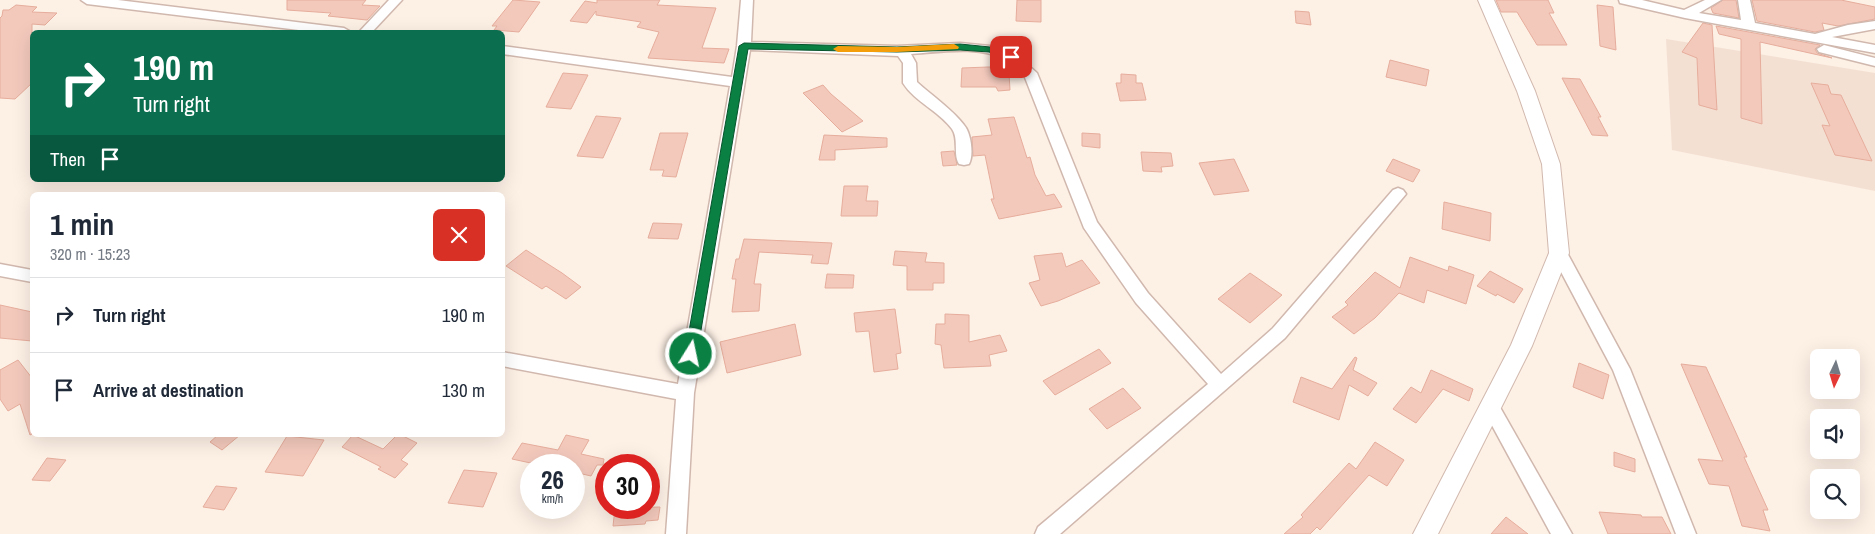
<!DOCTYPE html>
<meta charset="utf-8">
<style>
:root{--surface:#fff;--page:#f2f2f3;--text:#1f2937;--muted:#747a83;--line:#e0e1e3}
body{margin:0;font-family:"Archivo Narrow",sans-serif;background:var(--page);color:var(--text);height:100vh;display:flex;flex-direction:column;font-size:19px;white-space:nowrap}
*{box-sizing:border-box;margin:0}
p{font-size:16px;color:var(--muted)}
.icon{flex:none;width:28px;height:28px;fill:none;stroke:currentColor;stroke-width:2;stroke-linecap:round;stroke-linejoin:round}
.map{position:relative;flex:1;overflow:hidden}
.panel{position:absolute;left:30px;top:192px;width:475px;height:245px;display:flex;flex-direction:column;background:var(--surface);border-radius:8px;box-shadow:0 5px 20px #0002}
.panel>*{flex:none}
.hud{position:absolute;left:30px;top:30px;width:475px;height:152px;border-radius:8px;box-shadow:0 5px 20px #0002;background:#0b6e4f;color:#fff;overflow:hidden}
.needle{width:32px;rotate:184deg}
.buttons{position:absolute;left:1810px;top:349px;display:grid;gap:10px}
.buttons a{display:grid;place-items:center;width:50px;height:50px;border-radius:8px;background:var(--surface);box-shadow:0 5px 20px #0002;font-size:25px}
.speed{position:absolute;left:520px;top:454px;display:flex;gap:10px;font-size:25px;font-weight:700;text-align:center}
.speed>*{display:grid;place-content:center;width:65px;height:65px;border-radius:50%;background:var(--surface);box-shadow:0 5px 20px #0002;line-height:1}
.speed small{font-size:12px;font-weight:400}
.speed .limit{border:8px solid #d22;background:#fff;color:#111}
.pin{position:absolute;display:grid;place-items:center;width:42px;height:42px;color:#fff;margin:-21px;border-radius:10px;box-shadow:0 2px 8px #0006}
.me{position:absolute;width:55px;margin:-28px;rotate:10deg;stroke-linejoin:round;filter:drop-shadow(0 0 4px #0008)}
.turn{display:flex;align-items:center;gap:18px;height:105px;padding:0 20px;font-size:22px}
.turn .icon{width:65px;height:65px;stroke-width:2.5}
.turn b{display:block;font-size:35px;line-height:42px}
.then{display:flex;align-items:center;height:48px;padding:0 20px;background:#0003;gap:10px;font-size:19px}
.round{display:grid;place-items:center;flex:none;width:52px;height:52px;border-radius:8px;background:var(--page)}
.summary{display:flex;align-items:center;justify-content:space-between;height:85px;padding:0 20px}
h1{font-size:30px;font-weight:700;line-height:38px}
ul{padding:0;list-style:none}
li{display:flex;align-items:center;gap:15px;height:75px;padding:0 20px;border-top:1px solid var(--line)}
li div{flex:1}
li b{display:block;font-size:19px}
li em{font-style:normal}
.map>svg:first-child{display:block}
</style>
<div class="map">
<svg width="1875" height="534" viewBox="0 0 1875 534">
<rect width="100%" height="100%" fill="#fdf0e5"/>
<path fill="#f4e0d3" d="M 1666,39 L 1875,73 L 1875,191 L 1672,150 Z"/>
<g fill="#f3c9bc" stroke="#e6ad9c">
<path d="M 287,0 L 366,0 L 362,5 L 380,6 L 367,20 L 328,16 L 331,13 L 287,10 Z"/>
<path d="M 513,0 L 540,2 L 519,32 L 494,30 L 497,26 L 492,26 Z"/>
<path d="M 597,0 L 660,0 L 657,5 L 716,8 L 702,48 L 729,49 L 724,63 L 648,58 L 659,32 L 637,27 L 641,22 L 596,15 L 596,11 L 587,23 L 570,21 L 585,1 L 597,3 Z"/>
<path d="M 1017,0 L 1041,0 L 1041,22 L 1016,21 Z"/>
<path d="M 1496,0 L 1548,0 L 1554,13 L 1549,13 L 1567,45 L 1537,45 L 1517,12 L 1501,12 Z"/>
<path d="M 1723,0 L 1736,0 L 1739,18 L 1713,13 L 1711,8 Z"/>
<path d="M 1752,0 L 1841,0 L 1875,7 L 1875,19 L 1838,26 L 1822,23 L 1824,30 L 1815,32 L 1757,21 Z"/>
<path d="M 16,5 L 37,7 L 32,12 L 57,13 L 45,25 L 32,24 L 32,83 L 15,99 L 0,98 L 0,18 L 2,16 L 3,10 L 9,10 Z"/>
<path d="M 1597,5 L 1613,7 L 1616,50 L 1600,46 Z"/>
<path d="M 1295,11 L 1309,12 L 1311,25 L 1296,23 Z"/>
<path d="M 1703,23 L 1712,25 L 1717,110 L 1699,105 L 1697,58 L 1682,52 Z"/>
<path d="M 1716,26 L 1820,45 L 1815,49 L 1817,53 L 1832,58 L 1760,42 L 1762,124 L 1741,118 L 1741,39 L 1719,34 Z"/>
<path d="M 1390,60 L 1429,70 L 1426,86 L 1386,77 Z"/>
<path d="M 988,67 L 1002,67 L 1003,74 L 1009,74 L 1010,90 L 998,91 L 996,87 L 961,87 L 962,68 Z"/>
<path d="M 563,73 L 588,75 L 571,109 L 546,107 Z"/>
<path d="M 1121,74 L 1136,75 L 1136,83 L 1142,83 L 1146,100 L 1120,101 L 1116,83 L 1121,83 Z"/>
<path d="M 1562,78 L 1580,79 L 1601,117 L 1598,117 L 1608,136 L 1592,135 Z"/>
<path d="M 1811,83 L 1828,85 L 1831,94 L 1841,95 L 1872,161 L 1835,155 L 1822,125 L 1830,126 Z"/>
<path d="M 823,85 L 831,94 L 863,121 L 842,132 L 803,93 Z"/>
<path d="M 596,116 L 621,118 L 603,158 L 577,156 Z"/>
<path d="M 1014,117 L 1027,158 L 1030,157 L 1035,175 L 1046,196 L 1054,194 L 1062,207 L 999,219 L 991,199 L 994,199 L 985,155 L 973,156 L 972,137 L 992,135 L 988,119 Z"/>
<path d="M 660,133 L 688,133 L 676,177 L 662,176 L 664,170 L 650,170 Z"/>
<path d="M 1082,133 L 1100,134 L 1100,148 L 1082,146 Z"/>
<path d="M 824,135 L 887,138 L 887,147 L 835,150 L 835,160 L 819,160 Z"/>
<path d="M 954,151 L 957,165 L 943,166 L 941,152 Z"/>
<path d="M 1141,152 L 1171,153 L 1173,166 L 1161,167 L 1162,172 L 1143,171 Z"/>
<path d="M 1234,159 L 1249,191 L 1214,195 L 1199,163 Z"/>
<path d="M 1393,159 L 1420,170 L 1413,182 L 1386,171 Z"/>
<path d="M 844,186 L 868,186 L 866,201 L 878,201 L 877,216 L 841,216 Z"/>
<path d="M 1444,202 L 1491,213 L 1490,241 L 1442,229 Z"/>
<path d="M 653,223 L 682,224 L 678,239 L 648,238 Z"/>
<path d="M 744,239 L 832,243 L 828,264 L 811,263 L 813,255 L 759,252 L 754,284 L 761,284 L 759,311 L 732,312 L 736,279 L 732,279 L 736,259 L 739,259 Z"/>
<path d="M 526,250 L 562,273 L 581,287 L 566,299 L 546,286 L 542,289 L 506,266 Z"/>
<path d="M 895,251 L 927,253 L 925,262 L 944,263 L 944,283 L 933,283 L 933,290 L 907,290 L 907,266 L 893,265 Z"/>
<path d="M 1062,253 L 1066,267 L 1082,260 L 1100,283 L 1058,301 L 1041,306 L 1029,283 L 1040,280 L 1034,256 Z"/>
<path d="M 1410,257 L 1448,271 L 1449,266 L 1474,275 L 1466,304 L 1427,290 L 1424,303 L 1399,293 L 1375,318 L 1354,334 L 1332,317 L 1348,305 L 1345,302 L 1375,272 L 1400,288 Z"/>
<path d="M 1490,271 L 1523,289 L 1514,303 L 1497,294 L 1496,296 L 1477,286 Z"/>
<path d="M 1250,273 L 1282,295 L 1250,323 L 1218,299 Z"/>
<path d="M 827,274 L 854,275 L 853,288 L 825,288 Z"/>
<path d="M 0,305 L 32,312 L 32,341 L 0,338 Z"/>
<path d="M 895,309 L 901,353 L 896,354 L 898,369 L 874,372 L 869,331 L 856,332 L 854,313 Z"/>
<path d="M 945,314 L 969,315 L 969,342 L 1000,335 L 1007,351 L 989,355 L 991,366 L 944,368 L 941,345 L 935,344 L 936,324 L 945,324 Z"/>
<path d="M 795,324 L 801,355 L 727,373 L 720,342 Z"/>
<path d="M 1099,349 L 1111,363 L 1055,395 L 1043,381 Z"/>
<path d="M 1355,357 L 1357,358 L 1353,370 L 1377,383 L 1368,396 L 1349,385 L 1339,420 L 1293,402 L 1301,377 L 1332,389 Z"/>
<path d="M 18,360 L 32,378 L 32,434 L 30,435 L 20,404 L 8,411 L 0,399 L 0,370 Z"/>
<path d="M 1579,363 L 1609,375 L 1603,399 L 1573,387 Z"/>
<path d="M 1681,364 L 1706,367 L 1747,457 L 1744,457 L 1768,510 L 1763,510 L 1770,531 L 1742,526 L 1729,486 L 1709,484 L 1698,459 L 1723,461 Z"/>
<path d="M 1431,370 L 1473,389 L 1469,401 L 1443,389 L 1416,423 L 1393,409 L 1411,387 L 1421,393 Z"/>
<path d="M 1123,388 L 1141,408 L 1107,429 L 1089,409 Z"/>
<path d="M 218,435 L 240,435 L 222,450 L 210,442 Z"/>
<path d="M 353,435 L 383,449 L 397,435 L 401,435 L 417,443 L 401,460 L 408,464 L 395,478 L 378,469 L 381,467 L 342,447 Z"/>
<path d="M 566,435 L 589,440 L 581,454 L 604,459 L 603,465 L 597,465 L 591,476 L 574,472 L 574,465 L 540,465 L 512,459 L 522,443 L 558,450 Z"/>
<path d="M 287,436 L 324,440 L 303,476 L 265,472 Z"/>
<path d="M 1375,442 L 1404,460 L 1387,486 L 1369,475 L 1320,530 L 1317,527 L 1310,534 L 1284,534 L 1303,517 L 1301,515 L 1349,463 L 1356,469 Z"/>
<path d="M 1614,452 L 1635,459 L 1635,472 L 1614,466 Z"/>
<path d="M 47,458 L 66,460 L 50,481 L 32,480 Z"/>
<path d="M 464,470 L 497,473 L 483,507 L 448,503 Z"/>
<path d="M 216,486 L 237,488 L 224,510 L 203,507 Z"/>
<path d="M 660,507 L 658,520 L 646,521 L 645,524 L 613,526 L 615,508 Z"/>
<path d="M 1599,512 L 1641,515 L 1642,517 L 1662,517 L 1671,534 L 1608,534 Z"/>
<path d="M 1506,517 L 1528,534 L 1491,534 Z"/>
</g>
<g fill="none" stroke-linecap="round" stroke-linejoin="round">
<g stroke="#d1b8ae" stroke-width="3">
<g id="minor">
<path d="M 81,0 L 118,0 L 344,28 L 351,32 L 315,32 L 87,4 Z"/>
<path d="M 389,0 L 402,0 L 372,32 L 359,32 Z"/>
<path d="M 741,0 L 753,0 L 751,42 L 897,46 L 960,43 L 990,46 L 1016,54 L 1037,73 L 1097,222 L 1148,293 L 1221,374 L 1273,328 L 1393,190 L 1398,188 L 1403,190 L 1406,194 L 1285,338 L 1060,534 L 1035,534 L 1038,527 L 1208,384 L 1136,303 L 1084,228 L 1024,75 C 1018,70 1012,63 1006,60 C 979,45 941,52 911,54 L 916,63 L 917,82 C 931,95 953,110 964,125 C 971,133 974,155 969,164 L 964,165 L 959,164 C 953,154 959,139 952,129 C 939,111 915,102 903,83 L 903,63 L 898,56 L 750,50 L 694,393 L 686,534 L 666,534 L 676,399 L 502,366 L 502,352 L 678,384 L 730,86 L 502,54 L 502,46 L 732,77 L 737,46 Z"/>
<path d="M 1619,0 L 1642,0 L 1684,10 L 1705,0 L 1721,0 L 1699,13 L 1741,20 L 1738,0 L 1750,0 L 1755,23 L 1815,34 L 1848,25 L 1875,21 L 1875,29 L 1832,37 L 1875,45 L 1875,53 L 1685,18 L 1620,3 Z"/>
<path d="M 1824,45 L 1875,58 L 1875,66 L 1819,52 L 1817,49 Z"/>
<path d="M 1559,247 L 1565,249 L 1630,369 L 1696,534 L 1676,534 L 1613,370 L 1551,253 L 1553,249 Z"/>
<path d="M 0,264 L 32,270 L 32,282 L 0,276 Z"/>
<path d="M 1491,399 L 1497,402 L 1572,534 L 1551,534 L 1482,407 L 1485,402 Z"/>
</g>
</g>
<g stroke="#d1b8ae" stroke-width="2">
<path id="tertiary" d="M 1478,0 L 1494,0 L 1535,91 L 1560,164 L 1569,253 L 1532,346 L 1438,534 L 1413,534 L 1511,345 L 1549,253 L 1542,164 L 1517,91 Z"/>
</g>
<use href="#minor" fill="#fff" fill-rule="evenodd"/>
<use href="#tertiary" fill="#fff" fill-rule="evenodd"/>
</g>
<path fill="#0b8043" stroke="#07532c" d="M 744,43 L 897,47 L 960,44 L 990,47 L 1016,57 L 1011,60 L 989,52 L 960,50 L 897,52 L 748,49 L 697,354 L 696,357 L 687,357 L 685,354 L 739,46 Z"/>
<path fill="#f59e0b" d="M 954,44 L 959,47 L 958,49 L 897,52 L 838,52 L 833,49 L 838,46 L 897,47 Z"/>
</svg>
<div class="buttons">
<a><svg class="needle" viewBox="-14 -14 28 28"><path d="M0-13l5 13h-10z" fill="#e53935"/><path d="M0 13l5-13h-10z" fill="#747a83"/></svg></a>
<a><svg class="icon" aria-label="sound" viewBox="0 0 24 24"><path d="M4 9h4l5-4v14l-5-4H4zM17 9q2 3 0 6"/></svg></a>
<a><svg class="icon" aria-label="search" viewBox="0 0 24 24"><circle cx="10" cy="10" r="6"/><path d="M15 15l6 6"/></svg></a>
</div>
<div class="speed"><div>26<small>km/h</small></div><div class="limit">30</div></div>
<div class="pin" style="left:1011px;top:57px;background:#d93025"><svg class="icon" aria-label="arrive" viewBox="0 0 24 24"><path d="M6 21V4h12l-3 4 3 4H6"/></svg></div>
<svg class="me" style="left:691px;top:354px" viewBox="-20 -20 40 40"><circle r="17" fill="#0b8043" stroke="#fff" stroke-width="3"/><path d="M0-11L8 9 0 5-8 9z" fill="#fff"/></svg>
<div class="hud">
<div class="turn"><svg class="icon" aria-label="right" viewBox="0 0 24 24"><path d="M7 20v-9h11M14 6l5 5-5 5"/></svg><div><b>190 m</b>Turn right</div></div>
<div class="then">Then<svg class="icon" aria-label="arrive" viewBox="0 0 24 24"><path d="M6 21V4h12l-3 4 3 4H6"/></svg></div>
</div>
<section class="panel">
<div class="summary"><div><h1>1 min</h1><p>320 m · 15:23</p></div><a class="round" style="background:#d93025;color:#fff"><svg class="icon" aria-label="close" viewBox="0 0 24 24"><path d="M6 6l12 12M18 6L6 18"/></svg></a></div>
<ul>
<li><svg class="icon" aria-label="right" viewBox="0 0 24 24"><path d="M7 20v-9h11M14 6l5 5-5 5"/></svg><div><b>Turn right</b></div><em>190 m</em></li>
<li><svg class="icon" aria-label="arrive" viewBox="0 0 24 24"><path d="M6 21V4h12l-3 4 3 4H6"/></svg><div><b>Arrive at destination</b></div><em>130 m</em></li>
</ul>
</section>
</div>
